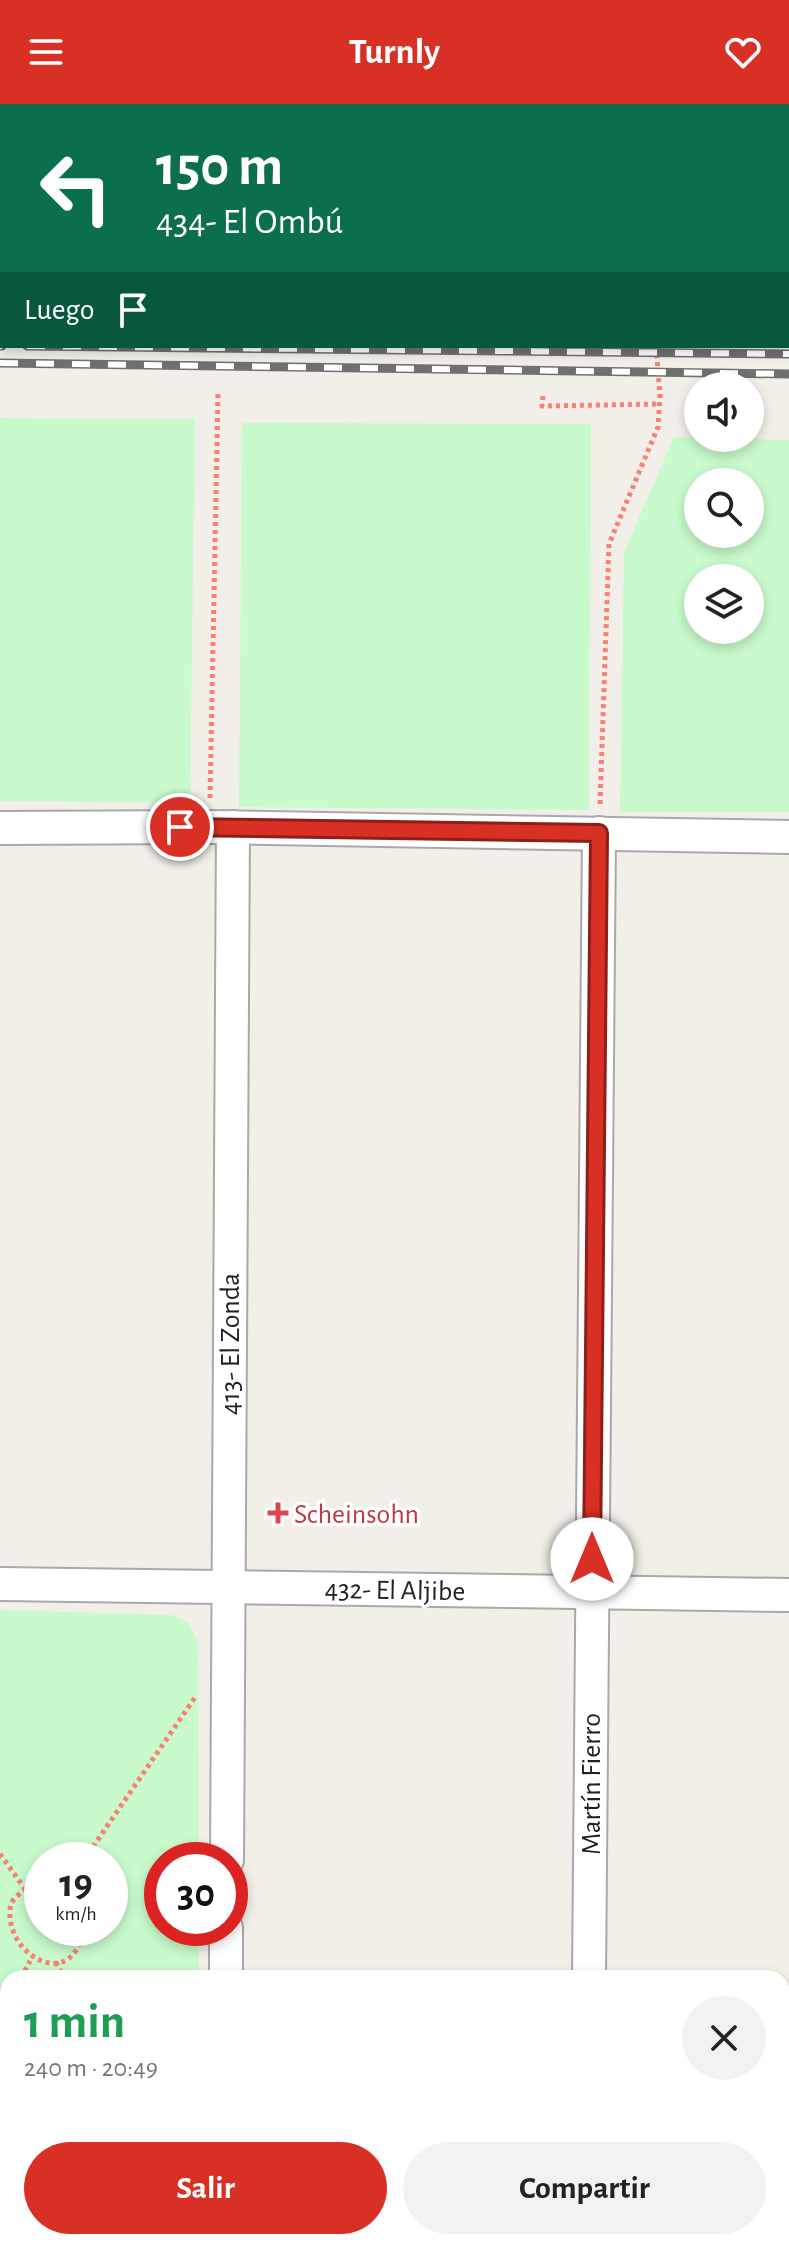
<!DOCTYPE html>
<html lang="es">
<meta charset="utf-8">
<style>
:root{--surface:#fff;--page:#f2f2f2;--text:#222;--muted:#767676;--accent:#d93025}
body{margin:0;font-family:"Alegreya Sans",sans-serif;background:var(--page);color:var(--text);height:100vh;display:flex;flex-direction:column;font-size:30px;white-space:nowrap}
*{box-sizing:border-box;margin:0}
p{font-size:26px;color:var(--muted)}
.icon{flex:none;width:44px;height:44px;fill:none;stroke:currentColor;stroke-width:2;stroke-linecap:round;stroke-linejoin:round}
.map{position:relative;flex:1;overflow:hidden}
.sheet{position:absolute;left:0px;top:1866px;width:790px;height:280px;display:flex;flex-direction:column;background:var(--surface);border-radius:24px 24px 0 0;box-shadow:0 4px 12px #0003}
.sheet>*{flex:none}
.top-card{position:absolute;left:0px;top:0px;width:790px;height:244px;box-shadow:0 4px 12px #0003;background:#0b6e4f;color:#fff;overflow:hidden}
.tools{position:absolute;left:684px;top:268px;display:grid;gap:16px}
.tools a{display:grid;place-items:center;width:80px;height:80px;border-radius:50%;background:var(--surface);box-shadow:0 4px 12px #0003;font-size:40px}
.speed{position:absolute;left:24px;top:1738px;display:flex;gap:16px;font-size:40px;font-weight:700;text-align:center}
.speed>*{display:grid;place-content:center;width:104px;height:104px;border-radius:50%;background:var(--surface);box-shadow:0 4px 12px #0003;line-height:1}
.speed small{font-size:20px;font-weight:400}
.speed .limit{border:12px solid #d22;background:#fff;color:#111}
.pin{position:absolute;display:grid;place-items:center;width:68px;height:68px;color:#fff;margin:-34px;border:4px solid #fff;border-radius:50%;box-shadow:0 2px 8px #0007}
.me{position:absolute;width:88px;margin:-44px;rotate:0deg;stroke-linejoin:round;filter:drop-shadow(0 0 6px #0008)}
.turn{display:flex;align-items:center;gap:28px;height:168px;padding:0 24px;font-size:36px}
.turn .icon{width:104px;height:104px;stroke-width:2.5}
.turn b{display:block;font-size:56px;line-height:68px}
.then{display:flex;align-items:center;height:76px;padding:0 24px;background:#0003;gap:16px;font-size:30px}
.round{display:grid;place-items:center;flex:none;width:84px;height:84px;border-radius:42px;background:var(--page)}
.overview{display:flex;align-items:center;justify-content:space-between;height:136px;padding:0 24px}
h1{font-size:48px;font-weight:700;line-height:60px;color:#1e9e55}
.cta{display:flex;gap:16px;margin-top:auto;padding:16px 24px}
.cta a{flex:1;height:92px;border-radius:48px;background:var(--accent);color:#fff;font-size:32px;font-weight:700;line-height:92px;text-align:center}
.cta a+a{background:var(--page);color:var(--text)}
header{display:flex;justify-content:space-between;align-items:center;height:104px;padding:0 24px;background:var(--accent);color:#fff;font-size:36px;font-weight:700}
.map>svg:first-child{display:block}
</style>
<header><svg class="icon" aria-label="menu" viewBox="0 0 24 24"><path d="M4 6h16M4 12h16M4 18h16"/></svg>Turnly<svg class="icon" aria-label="heart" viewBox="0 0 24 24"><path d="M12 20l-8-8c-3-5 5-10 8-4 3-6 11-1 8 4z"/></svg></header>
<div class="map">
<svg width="789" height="2146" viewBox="0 0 789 2146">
<rect width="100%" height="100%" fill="#f2efe9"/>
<g fill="#c8facc" fill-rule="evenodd">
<path d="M 0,0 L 583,0 L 583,2 L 2,2 L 0,127 Z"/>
<path d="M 647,0 L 789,0 L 789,114 L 788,2 L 647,2 Z"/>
<path d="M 0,314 L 195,315 L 190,699 L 0,697 Z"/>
<path d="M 242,319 L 591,320 L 589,706 L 239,703 Z"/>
<path d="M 674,333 L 789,336 L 789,708 L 620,708 L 624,448 ZM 750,378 L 750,430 L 698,430 L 698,378 ZM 750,474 L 750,526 L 698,526 L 698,474 Z"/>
<path d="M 0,1506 L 172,1511 L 189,1519 L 198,1538 L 199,1756 L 162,1756 L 162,1824 L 199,1824 L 199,1874 L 8,1874 L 8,2138 L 201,2138 L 201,2146 L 0,2146 ZM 110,1756 L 110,1824 L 42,1824 L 42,1756 Z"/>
</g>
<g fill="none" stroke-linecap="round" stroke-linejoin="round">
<g stroke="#a9a9a9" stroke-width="36">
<g id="street">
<path d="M 619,2 L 619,0"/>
<path d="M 0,157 L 2,157"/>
<path d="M 788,158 L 789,158"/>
<path d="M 0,724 L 210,723 L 789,733"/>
<path d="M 0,1480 L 789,1491"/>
<path d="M 227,1756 L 233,723"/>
<path d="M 226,1874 L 226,1824"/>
<path d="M 589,1874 L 599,729"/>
<path d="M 226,2146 L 226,2138"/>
<path d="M 585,2146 L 585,2138"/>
</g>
</g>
<g stroke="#fa8072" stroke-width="5" stroke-dasharray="4 4" stroke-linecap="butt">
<path d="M 543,292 L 542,302 L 660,300"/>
<path d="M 210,694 L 218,288"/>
<path d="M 600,700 L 609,440 L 658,323 L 660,292 L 656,242"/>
<path d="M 0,1750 L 25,1785"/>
<path d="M 84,1756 L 196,1592"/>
<path d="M 42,1781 C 29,1782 19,1788 11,1799 C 0,1851 75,1891 83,1824"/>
<path d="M 56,1858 L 64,1874"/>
<path d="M 21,1874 L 30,1857"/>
<path d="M 0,1913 L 8,1898"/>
<path d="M 155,2146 L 160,2138"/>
</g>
<use href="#street" stroke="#fff" stroke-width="32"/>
<g stroke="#707070" stroke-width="9">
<g id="rail">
<path d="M 0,242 L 2,242"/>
<path d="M 27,242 L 789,250"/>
<path d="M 0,259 L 789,270"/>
</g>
</g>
<use href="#rail" stroke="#fff" stroke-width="6" stroke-dasharray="18" stroke-linecap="butt"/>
</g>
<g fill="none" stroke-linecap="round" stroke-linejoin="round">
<g stroke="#8d1f18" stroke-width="20">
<path id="route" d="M 180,723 L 599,729 L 592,1455"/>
</g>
<use href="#route" stroke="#d93025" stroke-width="14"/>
</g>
<path fill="#e0444e" stroke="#fff" stroke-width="3" d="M274 1397h8v8h8v8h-8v8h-8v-8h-8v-8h8z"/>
<g text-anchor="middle" stroke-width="7" stroke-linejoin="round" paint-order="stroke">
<g font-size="28" fill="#222" stroke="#fff">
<text transform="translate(229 1240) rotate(-90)" y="10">413- El Zonda</text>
<text transform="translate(395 1485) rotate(1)" y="10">432- El Aljibe</text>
<text transform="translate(590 1680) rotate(-90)" y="10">Martín Fierro</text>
</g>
<g font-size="28" fill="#be3a42" stroke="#fff" text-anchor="start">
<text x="294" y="1419">Scheinsohn</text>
</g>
</g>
</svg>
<div class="tools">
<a><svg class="icon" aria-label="sound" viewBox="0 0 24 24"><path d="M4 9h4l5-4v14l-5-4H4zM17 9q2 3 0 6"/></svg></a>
<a><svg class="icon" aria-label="search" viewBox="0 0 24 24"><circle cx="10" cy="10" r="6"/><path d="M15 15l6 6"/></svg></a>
<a><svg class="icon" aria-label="layers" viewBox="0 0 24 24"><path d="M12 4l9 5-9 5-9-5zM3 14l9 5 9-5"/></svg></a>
</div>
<div class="speed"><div>19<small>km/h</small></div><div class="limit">30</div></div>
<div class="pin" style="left:180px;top:723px;background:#d93025"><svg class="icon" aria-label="arrive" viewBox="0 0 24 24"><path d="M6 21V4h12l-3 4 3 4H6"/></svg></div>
<svg class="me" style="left:592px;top:1455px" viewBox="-20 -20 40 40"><circle r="19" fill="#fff"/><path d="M0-13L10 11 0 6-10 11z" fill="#d93025"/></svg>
<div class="top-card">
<div class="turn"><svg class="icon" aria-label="left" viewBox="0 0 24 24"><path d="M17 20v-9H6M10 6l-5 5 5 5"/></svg><div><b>150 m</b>434- El Ombú</div></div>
<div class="then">Luego<svg class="icon" aria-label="arrive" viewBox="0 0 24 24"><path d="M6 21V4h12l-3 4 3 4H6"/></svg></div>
</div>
<section class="sheet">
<div class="overview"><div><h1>1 min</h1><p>240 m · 20:49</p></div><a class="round"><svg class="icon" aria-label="close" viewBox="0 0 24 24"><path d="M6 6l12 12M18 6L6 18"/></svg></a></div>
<div class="cta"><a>Salir</a><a>Compartir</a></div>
</section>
</div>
